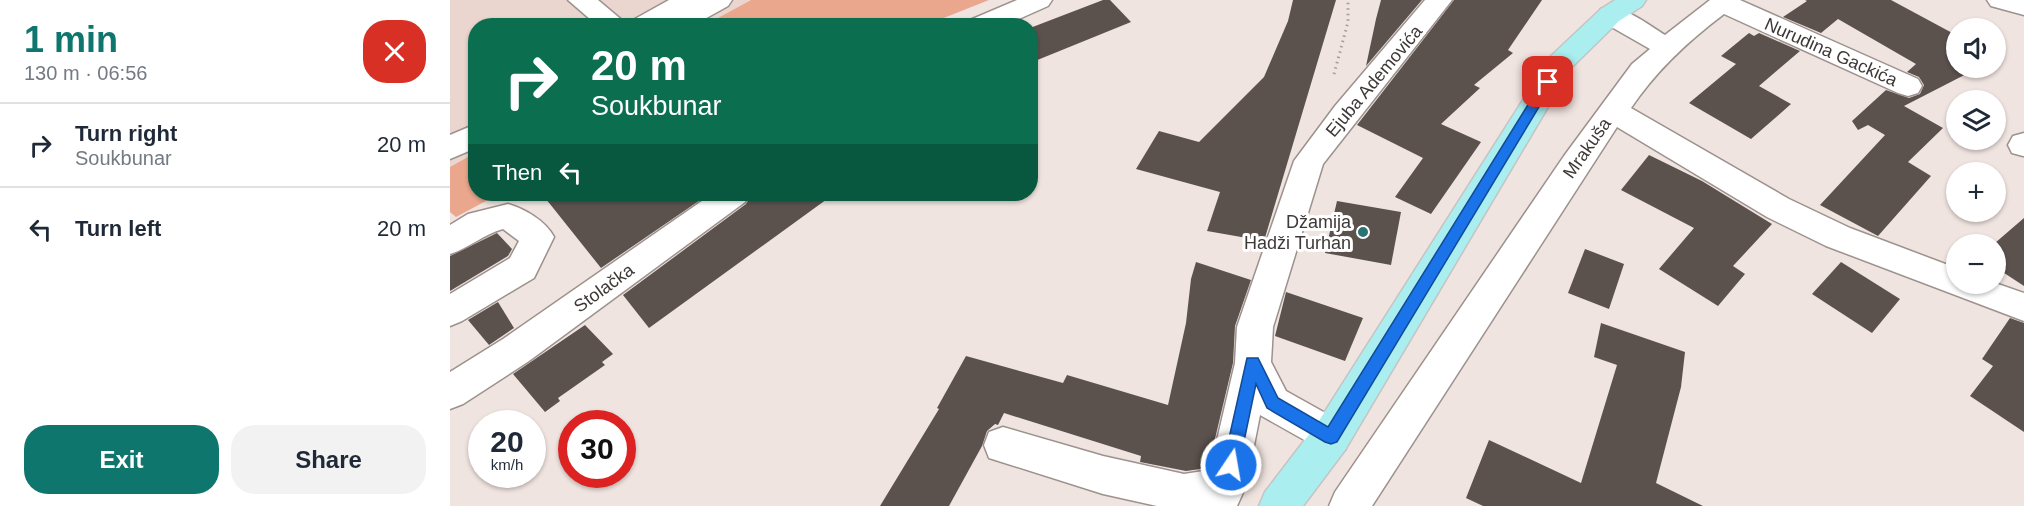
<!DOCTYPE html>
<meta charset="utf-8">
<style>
:root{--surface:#fff;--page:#f2f2f3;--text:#1f2937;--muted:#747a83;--line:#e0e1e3;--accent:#0f766e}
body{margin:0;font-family:Helvetica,sans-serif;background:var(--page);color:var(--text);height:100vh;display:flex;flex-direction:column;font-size:22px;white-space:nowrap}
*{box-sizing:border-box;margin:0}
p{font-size:20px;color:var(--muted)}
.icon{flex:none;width:33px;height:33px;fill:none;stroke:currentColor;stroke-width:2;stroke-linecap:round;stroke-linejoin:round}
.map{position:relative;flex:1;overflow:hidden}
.side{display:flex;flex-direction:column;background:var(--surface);width:450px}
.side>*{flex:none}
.guide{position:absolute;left:18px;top:18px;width:570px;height:183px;border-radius:24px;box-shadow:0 2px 4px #0004;background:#0b6e4f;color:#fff;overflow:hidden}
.tools{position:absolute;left:1496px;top:18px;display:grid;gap:12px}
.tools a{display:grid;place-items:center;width:60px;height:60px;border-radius:50%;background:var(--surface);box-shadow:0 2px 4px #0004;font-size:30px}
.speed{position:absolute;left:18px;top:410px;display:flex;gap:12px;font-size:30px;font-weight:700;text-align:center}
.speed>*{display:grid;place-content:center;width:78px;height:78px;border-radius:50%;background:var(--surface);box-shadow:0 2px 4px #0004;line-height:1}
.speed small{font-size:15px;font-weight:400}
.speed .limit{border:9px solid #d22;background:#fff;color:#111}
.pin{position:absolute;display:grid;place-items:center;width:51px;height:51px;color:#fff;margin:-26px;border-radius:12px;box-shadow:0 3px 9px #0006}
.me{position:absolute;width:66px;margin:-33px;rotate:12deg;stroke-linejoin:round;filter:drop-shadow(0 0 4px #0008)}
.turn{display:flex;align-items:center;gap:21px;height:126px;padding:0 24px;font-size:27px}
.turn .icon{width:78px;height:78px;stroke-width:2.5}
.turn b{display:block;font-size:42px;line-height:51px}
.then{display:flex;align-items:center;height:57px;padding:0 24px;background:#0003;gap:12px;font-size:22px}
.round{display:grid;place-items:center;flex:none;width:63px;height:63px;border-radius:24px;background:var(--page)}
.headline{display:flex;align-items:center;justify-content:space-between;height:102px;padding:0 24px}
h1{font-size:36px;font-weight:700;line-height:45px;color:var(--accent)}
.primary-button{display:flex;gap:12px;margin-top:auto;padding:12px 24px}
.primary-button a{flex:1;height:69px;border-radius:24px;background:var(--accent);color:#fff;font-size:24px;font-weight:700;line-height:69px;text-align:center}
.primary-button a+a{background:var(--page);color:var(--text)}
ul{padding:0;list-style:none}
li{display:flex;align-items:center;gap:18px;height:84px;padding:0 24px;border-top:2px solid var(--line)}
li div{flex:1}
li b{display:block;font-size:22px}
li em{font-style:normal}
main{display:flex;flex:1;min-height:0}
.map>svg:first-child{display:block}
</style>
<main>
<section class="side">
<div class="headline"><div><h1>1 min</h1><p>130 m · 06:56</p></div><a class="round" style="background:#d93025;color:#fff"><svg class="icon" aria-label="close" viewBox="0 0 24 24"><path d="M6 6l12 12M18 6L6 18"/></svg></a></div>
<ul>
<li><svg class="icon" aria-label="right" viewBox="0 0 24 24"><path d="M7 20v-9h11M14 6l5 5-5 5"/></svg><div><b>Turn right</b><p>Soukbunar</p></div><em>20 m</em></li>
<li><svg class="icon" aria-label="left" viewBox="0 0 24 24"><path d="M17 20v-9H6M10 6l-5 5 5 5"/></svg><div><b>Turn left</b></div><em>20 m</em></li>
</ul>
<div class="primary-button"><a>Exit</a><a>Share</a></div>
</section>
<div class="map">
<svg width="1574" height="506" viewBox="0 0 1574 506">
<rect width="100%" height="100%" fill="#f0e4e0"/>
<path fill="#ead6cf" d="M 0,0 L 301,0 L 255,25 L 26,26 L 25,153 L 0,167 Z"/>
<g fill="#eaa78d">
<path d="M 301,0 L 539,0 L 476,25 L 255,25 Z"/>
<path d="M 25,153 L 26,194 L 49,194 L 6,217 L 0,212 L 0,167 Z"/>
</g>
<g fill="#5b524e">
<path d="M 653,0 L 660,0 L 681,22 L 580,63 L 580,28 Z"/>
<path d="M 843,0 L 886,0 L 814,241 L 757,231 L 770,192 L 686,169 L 709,131 L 749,142 L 814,77 L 838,21 Z"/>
<path d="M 931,0 L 972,0 L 916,66 L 926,19 Z"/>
<path d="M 1004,0 L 1092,0 L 1058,50 L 1063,53 L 1024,85 L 1030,88 L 991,124 L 1031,142 L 981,214 L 945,197 L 973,158 L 907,125 Z"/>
<path d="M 1355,0 L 1441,0 L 1506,35 L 1506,68 L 1528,68 L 1454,106 L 1493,128 L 1458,162 L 1481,176 L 1428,236 L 1370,205 L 1435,135 L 1418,125 L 1408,130 L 1402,121 L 1436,90 L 1459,98 L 1470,94 L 1474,85 L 1469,77 L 1457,72 L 1466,64 L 1388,19 L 1371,33 L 1333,17 L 1357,1 Z"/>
<path d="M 1299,33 L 1304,36 L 1309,33 L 1350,51 L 1309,86 L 1341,104 L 1301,139 L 1239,103 L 1286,64 L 1271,56 Z"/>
<path d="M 1199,155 L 1252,181 L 1322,224 L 1283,266 L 1295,274 L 1268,306 L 1209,269 L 1244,228 L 1171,190 Z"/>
<path d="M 92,194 L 259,194 L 151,268 Z"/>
<path d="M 302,194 L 384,194 L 199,328 L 173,295 L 296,204 Z"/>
<path d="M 887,201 L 951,212 L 941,265 L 875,253 Z"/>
<path d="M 1574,218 L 1574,286 L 1545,267 L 1545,243 Z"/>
<path d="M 47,233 L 62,249 L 58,256 L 0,291 L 0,256 Z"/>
<path d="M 1135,249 L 1174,264 L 1159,309 L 1118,293 Z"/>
<path d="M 746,262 L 801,280 L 785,326 L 783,363 L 758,468 L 736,471 L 690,462 L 691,456 L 554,413 L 548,425 L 545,424 L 537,431 L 532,446 L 499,506 L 430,506 L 489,409 L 487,408 L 516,356 L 613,383 L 617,375 L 718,405 L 736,323 L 741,279 Z"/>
<path d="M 1391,262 L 1450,299 L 1422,333 L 1362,294 Z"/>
<path d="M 836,292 L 913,318 L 895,361 L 825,336 Z"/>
<path d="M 48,302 L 64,328 L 39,345 L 18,320 Z"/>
<path d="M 1560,318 L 1574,323 L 1574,432 L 1520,396 L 1543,366 L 1532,359 Z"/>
<path d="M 1151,323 L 1235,352 L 1231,387 L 1206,483 L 1253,506 L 1033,506 L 1016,498 L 1039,440 L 1131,483 L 1167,365 L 1144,357 Z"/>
<path d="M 135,325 L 163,354 L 152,362 L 155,365 L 108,398 L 110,401 L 95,412 L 63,374 Z"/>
</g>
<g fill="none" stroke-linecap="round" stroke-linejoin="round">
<g stroke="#9c918d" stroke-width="3">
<g id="minor">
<path d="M 118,0 L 148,0 L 179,26 L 148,26 Z"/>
<path d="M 219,0 L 282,0 L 278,6 L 242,26 L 179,26 L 183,20 Z"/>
<path d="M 567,0 L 602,0 L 598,6 L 553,26 L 516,26 L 520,20 Z"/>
<path d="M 975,0 L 1002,0 L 873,164 L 823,327 L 821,362 L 836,391 L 895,424 L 900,437 L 895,450 L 881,455 L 810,415 L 796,486 L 787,506 L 707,506 L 653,494 L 539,458 L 534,445 L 539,432 L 553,427 L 653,456 L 734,474 L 760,470 L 785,363 L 787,327 L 844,161 L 885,106 Z"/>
<path d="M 1260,0 L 1290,0 L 1468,79 L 1472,86 L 1468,93 L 1458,96 L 1448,93 L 1274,14 C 1238,41 1206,71 1181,108 L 1339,199 L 1400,228 L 1506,268 L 1506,284 L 1545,283 L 1574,293 L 1574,321 L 1376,246 L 1317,217 L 1167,127 L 922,506 L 879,506 L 885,492 L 1114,156 L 1182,64 L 1200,49 L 1151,21 L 1147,15 L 1151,9 C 1172,3 1197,24 1215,35 Z"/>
<path d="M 1537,0 L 1574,0 L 1574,15 L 1541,6 Z"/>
<path d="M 26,124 L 26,148 L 0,159 L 0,135 Z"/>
<path d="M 1574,133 L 1574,156 L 1573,156 L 1562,153 L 1558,145 L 1563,136 Z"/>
<path d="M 262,194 L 300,194 L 295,202 L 79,361 L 13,404 L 0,409 L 0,372 L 53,339 Z"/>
<path d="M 58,204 C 75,209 96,221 104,237 L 84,278 L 12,321 L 0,326 L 0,294 L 60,258 L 69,241 L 53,229 C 34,234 19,248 0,254 L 0,225 L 18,214 Z"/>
</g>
</g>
<g stroke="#c5c4c3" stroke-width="3">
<path id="major" d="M 1165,0 L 1196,0 L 1192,6 L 1169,21 L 1121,68 L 895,450 L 853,506 L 809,506 L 815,492 L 867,424 L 1101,56 L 1151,9 Z"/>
</g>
<path stroke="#a69d9a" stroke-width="3" stroke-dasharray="1.5 4" stroke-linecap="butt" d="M 884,74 L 898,22 L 898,0"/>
<use href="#minor" fill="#fff" fill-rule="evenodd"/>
<use href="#major" fill="#aaeeef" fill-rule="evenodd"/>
</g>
<path fill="#1a73e8" stroke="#114b97" stroke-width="1.5" d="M 1098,78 L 1104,82 L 887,442 L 881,444 L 875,442 L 817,408 L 806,384 L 789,465 L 786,471 L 781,473 L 775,471 L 773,465 L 797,358 L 808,358 L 828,398 L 878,427 L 1094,79 Z"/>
<circle fill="#287374" stroke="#fff" stroke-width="2" cx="913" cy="232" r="6"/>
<g text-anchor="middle" stroke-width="6" stroke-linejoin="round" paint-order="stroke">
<g font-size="18" fill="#3e3938" stroke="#fff">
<text transform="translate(1381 52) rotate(24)" y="6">Nurudina Gackića</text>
<text transform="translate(924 81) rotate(-50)" y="6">Ejuba Ademovića</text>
<text transform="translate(1137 148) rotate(-55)" y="6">Mrakuša</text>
<text transform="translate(154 288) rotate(-36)" y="6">Stolačka</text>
</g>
<g font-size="18" fill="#3e3938" stroke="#fff" text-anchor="end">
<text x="901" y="228">Džamija<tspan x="901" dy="21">Hadži Turhan</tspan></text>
</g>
</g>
</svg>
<div class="tools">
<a><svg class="icon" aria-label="sound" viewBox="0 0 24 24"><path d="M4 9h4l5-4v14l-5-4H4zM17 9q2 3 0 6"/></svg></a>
<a><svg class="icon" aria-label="layers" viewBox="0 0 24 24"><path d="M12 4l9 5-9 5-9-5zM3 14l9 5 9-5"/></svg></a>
<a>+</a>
<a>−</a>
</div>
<div class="speed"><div>20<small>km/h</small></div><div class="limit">30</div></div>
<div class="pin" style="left:1098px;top:82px;background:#d93025"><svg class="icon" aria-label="arrive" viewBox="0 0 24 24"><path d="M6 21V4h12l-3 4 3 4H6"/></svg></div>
<svg class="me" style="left:781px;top:465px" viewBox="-20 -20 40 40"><circle r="17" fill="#1a73e8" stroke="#fff" stroke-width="3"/><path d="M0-11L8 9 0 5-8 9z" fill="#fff"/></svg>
<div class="guide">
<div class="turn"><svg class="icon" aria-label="right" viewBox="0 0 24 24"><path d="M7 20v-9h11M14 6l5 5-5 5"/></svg><div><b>20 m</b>Soukbunar</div></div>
<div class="then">Then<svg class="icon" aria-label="left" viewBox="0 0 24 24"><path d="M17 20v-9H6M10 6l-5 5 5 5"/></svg></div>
</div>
</div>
</main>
